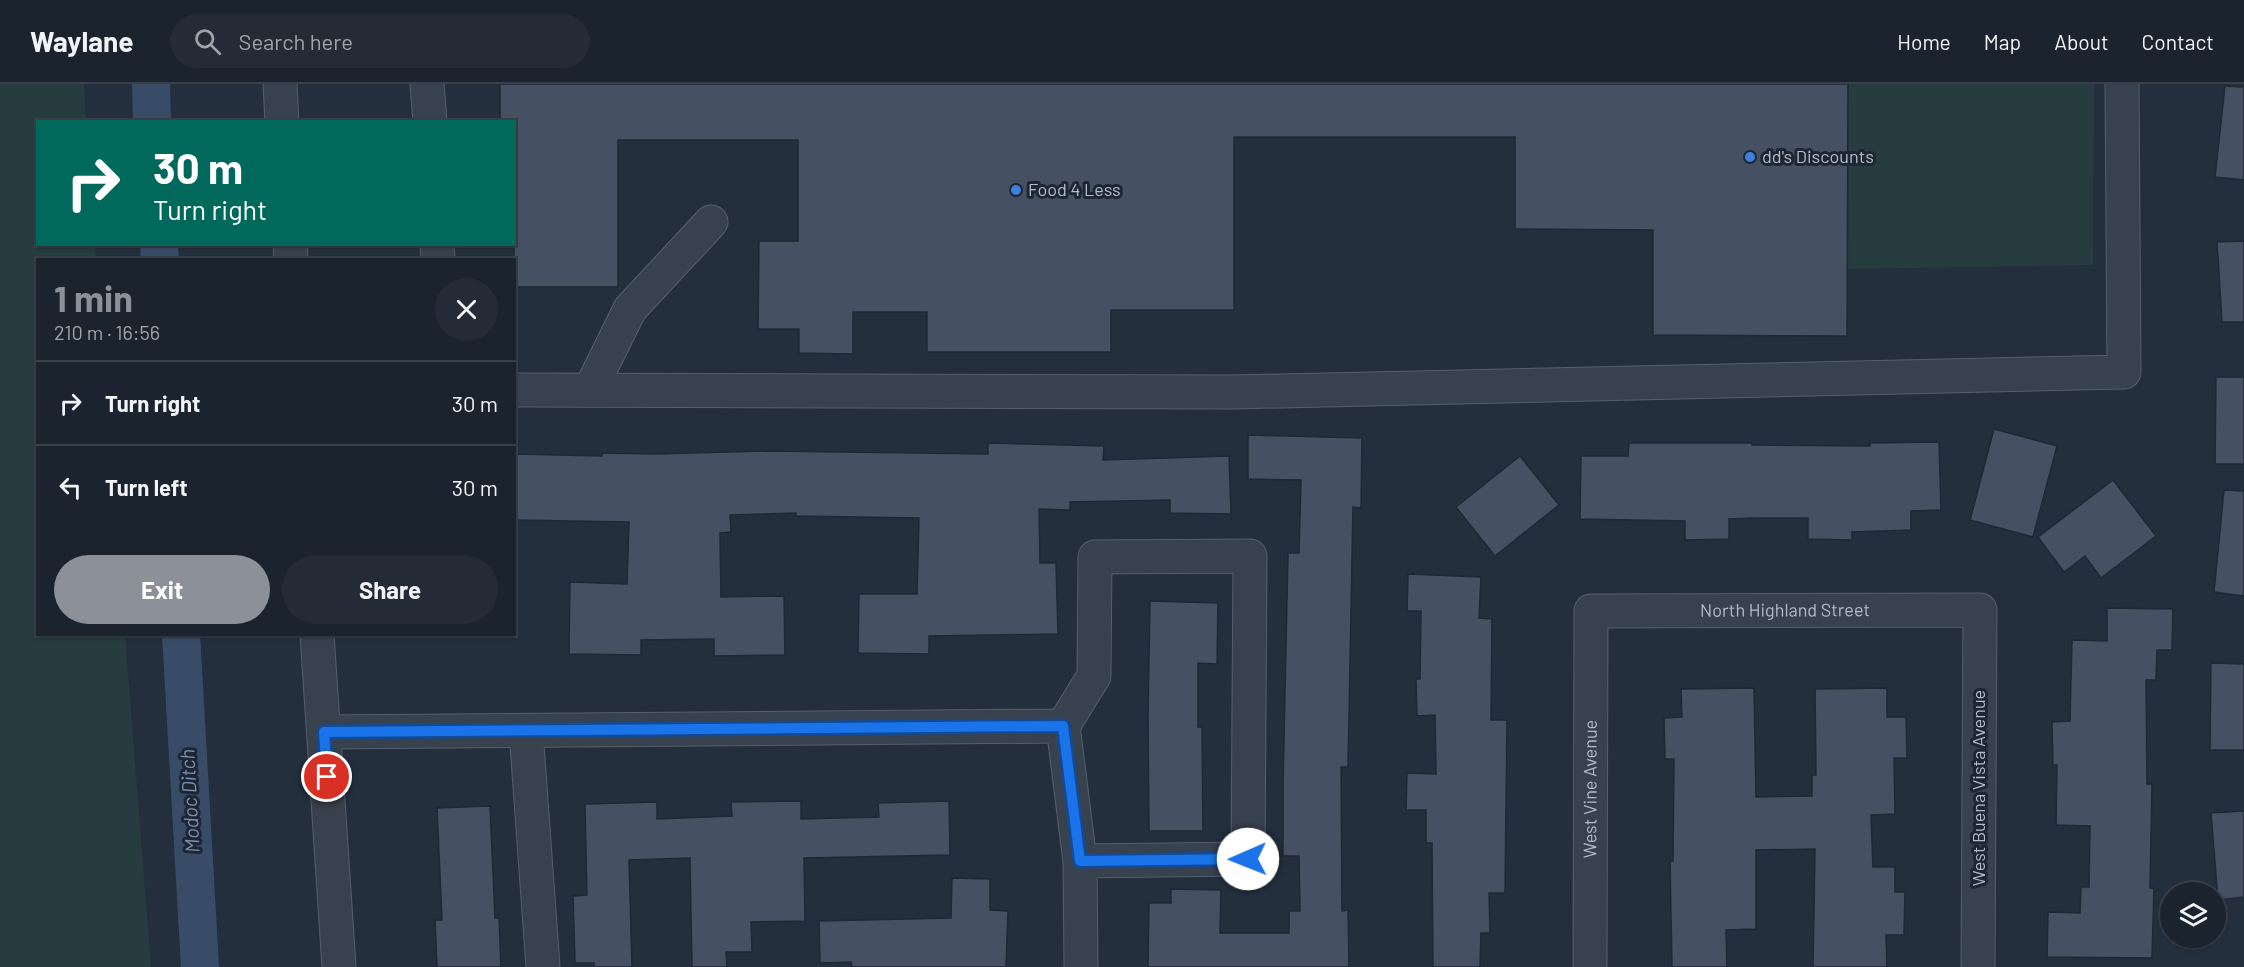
<!DOCTYPE html>
<meta charset="utf-8">
<style>
:root{--surface:#1b232e;--page:#242b36;--text:#f1f3f6;--muted:#a0a4aa;--line:#39404a;--accent:#8c9099}
body{margin:0;font-family:Barlow,sans-serif;background:var(--page);color:var(--text);height:100vh;display:flex;flex-direction:column;font-size:22px;white-space:nowrap}
*{box-sizing:border-box;margin:0}
p{font-size:20px;color:var(--muted)}
.icon{flex:none;width:33px;height:33px;fill:none;stroke:currentColor;stroke-width:2;stroke-linecap:round;stroke-linejoin:round}
.map{position:relative;flex:1;overflow:hidden}
.drawer{position:absolute;left:36px;top:174px;width:480px;height:378px;display:flex;flex-direction:column;background:var(--surface);border-radius:0px;box-shadow:0 2px 4px #0004,0 0 0 2px var(--line)}
.drawer>*{flex:none}
.guide{position:absolute;left:36px;top:36px;width:480px;height:126px;border-radius:0px;box-shadow:0 2px 4px #0004,0 0 0 2px var(--line);background:#00695c;color:#fff;overflow:hidden}
.fabs{position:absolute;left:2160px;top:798px;display:grid;gap:12px}
.fabs a{display:grid;place-items:center;width:66px;height:66px;border-radius:50%;background:var(--surface);box-shadow:0 2px 4px #0004,0 0 0 2px var(--line);font-size:30px}
.pin{position:absolute;display:grid;place-items:center;width:51px;height:51px;color:#fff;margin:-26px;border:3px solid #fff;border-radius:50%;box-shadow:0 2px 6px #0007}
.me{position:absolute;width:66px;margin:-33px;rotate:269deg;stroke-linejoin:round;filter:drop-shadow(0 0 4px #0008)}
.turn{display:flex;align-items:center;gap:21px;height:126px;padding:0 18px;font-size:27px}
.turn .icon{width:78px;height:78px;stroke-width:2.5}
.turn b{display:block;font-size:42px;line-height:51px}
.round{display:grid;place-items:center;flex:none;width:63px;height:63px;border-radius:32px;background:var(--page)}
.headline{display:flex;align-items:center;justify-content:space-between;height:102px;padding:0 18px}
h1{font-size:36px;font-weight:700;line-height:45px;color:var(--accent)}
.primary-button{display:flex;gap:12px;margin-top:auto;padding:12px 18px}
.primary-button a{flex:1;height:69px;border-radius:36px;background:var(--accent);color:#fff;font-size:24px;font-weight:700;line-height:69px;text-align:center}
.primary-button a+a{background:var(--page);color:var(--text)}
ul{padding:0;list-style:none}
li{display:flex;align-items:center;gap:18px;height:84px;padding:0 18px;border-top:2px solid var(--line)}
li div{flex:1}
li b{display:block;font-size:22px}
li em{font-style:normal}
header{display:flex;align-items:center;gap:36px;box-sizing:border-box;height:84px;padding:0 30px;background:var(--surface);border-bottom:2px solid var(--line)}
header strong{font-size:28px}
nav{display:flex;gap:33px;margin-inline-start:auto;font-size:21px}
.search{width:420px;height:54px;background:var(--page);display:flex;align-items:center;gap:15px;box-sizing:border-box;padding:0 21px;border-radius:33px;color:var(--muted);font-size:22px}
.map>svg:first-child{display:block}
</style>
<header>
<strong>Waylane</strong>
<div class="search"><svg class="icon" aria-label="search" viewBox="0 0 24 24"><circle cx="10" cy="10" r="6"/><path d="M15 15l6 6"/></svg>Search here</div>
<nav><a>Home</a><a>Map</a><a>About</a><a>Contact</a></nav>
</header>
<div class="map">
<svg width="2244" height="883" viewBox="0 0 2244 883">
<rect width="100%" height="100%" fill="#242f3e"/>
<g fill="#263c3f">
<path d="M 0,0 L 84,0 L 86,37 L 38,38 L 38,160 L 95,161 L 96,175 L 38,176 L 38,550 L 125,551 L 151,883 L 0,883 Z"/>
<path d="M 1848,0 L 2094,0 L 2093,181 L 1848,185 Z"/>
</g>
<g fill="none" stroke-linecap="round" stroke-linejoin="round">
<g stroke="#394c67" stroke-width="38">
<path d="M 151,0 L 152,38"/>
<path d="M 159,160 L 160,176"/>
<path d="M 181,550 L 200,883"/>
</g>
</g>
<g fill="#455162" stroke="#1f2835" stroke-width="1.5">
<path d="M 500,0 L 1848,0 L 1847,252 L 1653,251 L 1653,146 L 1515,145 L 1515,53 L 1234,53 L 1234,226 L 1111,226 L 1111,268 L 927,268 L 927,228 L 853,228 L 853,270 L 799,269 L 799,245 L 758,245 L 759,157 L 798,157 L 798,56 L 618,56 L 618,203 L 514,203 L 514,38 L 500,38 Z"/>
<path d="M 2225,2 L 2244,3 L 2244,96 L 2215,93 Z"/>
<path d="M 2244,157 L 2244,238 L 2222,238 L 2217,158 Z"/>
<path d="M 2216,293 L 2244,293 L 2244,380 L 2215,380 Z"/>
<path d="M 1994,345 L 2057,362 L 2033,453 L 1970,436 Z"/>
<path d="M 1248,351 L 1362,354 L 1361,424 L 1353,423 L 1348,683 L 1341,683 L 1342,827 L 1348,826 L 1349,883 L 1148,883 L 1149,819 L 1171,819 L 1171,805 L 1221,806 L 1220,849 L 1289,849 L 1289,827 L 1300,827 L 1299,772 L 1283,772 L 1283,702 L 1288,469 L 1299,469 L 1301,396 L 1248,395 Z"/>
<path d="M 1939,358 L 1941,426 L 1911,427 L 1911,446 L 1852,448 L 1852,456 L 1808,455 L 1808,434 L 1753,434 L 1729,435 L 1729,455 L 1685,456 L 1685,437 L 1580,435 L 1581,372 L 1628,372 L 1629,359 L 1752,359 L 1752,361 L 1870,362 L 1870,359 Z"/>
<path d="M 988,359 L 1104,362 L 1103,376 L 1229,372 L 1231,430 L 1170,429 L 1170,416 L 1070,418 L 1070,426 L 1039,425 L 1040,479 L 1056,479 L 1058,550 L 929,552 L 929,570 L 858,569 L 859,510 L 917,510 L 919,434 L 796,432 L 796,429 L 730,431 L 731,448 L 720,449 L 721,513 L 784,512 L 785,571 L 714,572 L 714,555 L 641,556 L 641,571 L 569,570 L 570,498 L 627,500 L 629,438 L 514,436 L 514,370 L 602,372 L 602,369 L 657,370 L 767,367 L 988,370 Z"/>
<path d="M 1520,372 L 1559,421 L 1495,472 L 1456,423 Z"/>
<path d="M 2113,396 L 2156,452 L 2101,494 L 2085,472 L 2064,488 L 2038,453 Z"/>
<path d="M 2224,406 L 2244,407 L 2244,512 L 2214,508 Z"/>
<path d="M 1408,490 L 1481,493 L 1479,534 L 1492,535 L 1491,636 L 1507,636 L 1505,809 L 1489,809 L 1490,849 L 1481,849 L 1480,883 L 1433,883 L 1432,759 L 1426,759 L 1426,726 L 1406,726 L 1407,689 L 1436,690 L 1435,631 L 1417,632 L 1416,595 L 1420,595 L 1421,527 L 1407,527 Z"/>
<path d="M 1150,517 L 1218,519 L 1217,580 L 1198,579 L 1198,643 L 1202,643 L 1203,747 L 1149,747 L 1148,633 Z"/>
<path d="M 2107,524 L 2173,525 L 2172,566 L 2157,566 L 2156,596 L 2146,596 L 2147,700 L 2152,700 L 2150,804 L 2154,804 L 2152,874 L 2047,873 L 2048,828 L 2080,829 L 2081,803 L 2089,803 L 2090,742 L 2056,741 L 2057,681 L 2053,681 L 2052,638 L 2070,637 L 2072,556 L 2107,557 Z"/>
<path d="M 2211,579 L 2244,580 L 2244,666 L 2210,666 Z"/>
<path d="M 1754,604 L 1756,713 L 1812,712 L 1812,691 L 1816,691 L 1815,605 L 1887,604 L 1887,633 L 1906,633 L 1907,674 L 1894,674 L 1895,730 L 1871,731 L 1873,783 L 1895,783 L 1895,808 L 1905,808 L 1904,851 L 1886,851 L 1887,883 L 1813,883 L 1815,765 L 1756,766 L 1756,845 L 1726,846 L 1727,883 L 1672,883 L 1670,777 L 1673,777 L 1674,675 L 1665,675 L 1664,634 L 1682,633 L 1681,605 Z"/>
<path d="M 801,717 L 801,735 L 879,733 L 878,719 L 949,717 L 950,771 L 804,774 L 805,837 L 751,838 L 752,868 L 726,868 L 727,883 L 692,883 L 690,774 L 629,776 L 632,883 L 594,883 L 594,879 L 575,879 L 573,812 L 587,811 L 585,720 L 657,718 L 657,735 L 732,732 L 731,718 Z"/>
<path d="M 490,722 L 495,834 L 499,834 L 501,883 L 437,883 L 435,836 L 442,836 L 437,724 Z"/>
<path d="M 2244,727 L 2244,813 L 2218,816 L 2211,729 Z"/>
<path d="M 952,794 L 990,795 L 990,826 L 1008,827 L 1006,883 L 852,883 L 851,878 L 820,879 L 819,837 L 951,834 Z"/>
</g>
<g fill="none" stroke-linecap="round" stroke-linejoin="round">
<g stroke="#565f6c" stroke-width="35">
<g id="minor">
<path d="M 280,0 L 282,38"/>
<path d="M 427,0 L 430,38"/>
<path d="M 290,160 L 291,176"/>
<path d="M 437,160 L 438,176"/>
<path d="M 514,306 L 1232,308 L 2124,288 L 2122,0"/>
<path d="M 590,306 L 630,225 L 711,138"/>
<path d="M 317,550 L 339,883"/>
<path d="M 1063,642 L 1094,592 L 1095,473 L 1250,472 L 1248,775 L 1080,777"/>
<path d="M 526,647 L 543,883"/>
<path d="M 324,648 L 1063,642 L 1080,777 L 1081,883"/>
<path id="s1" d="M 1590,883 L 1591,527 L 1980,526 L 1978,883"/>
</g>
</g>
<use href="#minor" stroke="#38414e" stroke-width="33"/>
</g>
<g fill="none" stroke-linecap="round" stroke-linejoin="round">
<g stroke="#114b97" stroke-width="15">
<path id="route" d="M 327,693 L 324,648 L 1063,642 L 1080,777 L 1248,775"/>
</g>
<use href="#route" stroke="#1a73e8" stroke-width="10"/>
</g>
<g fill="#3f7fe0" stroke="#1d2633" stroke-width="2">
<circle cx="1750" cy="73" r="6"/>
<circle cx="1016" cy="106" r="6"/>
</g>
<g text-anchor="middle" stroke-width="6" stroke-linejoin="round" paint-order="stroke">
<g font-size="18" fill="#b4bcc9" stroke="#1d2633" text-anchor="start">
<text x="1762" y="79">dd's Discounts</text>
<text x="1028" y="112">Food 4 Less</text>
</g>
<g font-size="18" fill="#b4bcc9" stroke="#1d2633">
<text dy="6" stroke="none"><textPath href="#s1" startOffset="550">North Highland Street</textPath></text>
<text transform="translate(1979 704) rotate(-90)" y="6">West Buena Vista Avenue</text>
<text dy="6" stroke="none"><textPath href="#s1" startOffset="178">West Vine Avenue</textPath></text>
</g>
<g font-size="20" font-style="italic" fill="#7c92b1" stroke="#1d2633">
<text transform="translate(190 717) rotate(-93)" y="7">Modoc Ditch</text>
</g>
</g>
</svg>
<div class="fabs">
<a><svg class="icon" aria-label="layers" viewBox="0 0 24 24"><path d="M12 4l9 5-9 5-9-5zM3 14l9 5 9-5"/></svg></a>
</div>
<div class="pin" style="left:327px;top:693px;background:#d93025"><svg class="icon" aria-label="arrive" viewBox="0 0 24 24"><path d="M6 21V4h12l-3 4 3 4H6"/></svg></div>
<svg class="me" style="left:1248px;top:775px" viewBox="-20 -20 40 40"><circle r="19" fill="#fff"/><path d="M0-13L10 11 0 6-10 11z" fill="#1a73e8"/></svg>
<div class="guide">
<div class="turn"><svg class="icon" aria-label="right" viewBox="0 0 24 24"><path d="M7 20v-9h11M14 6l5 5-5 5"/></svg><div><b>30 m</b>Turn right</div></div>
</div>
<section class="drawer">
<div class="headline"><div><h1>1 min</h1><p>210 m · 16:56</p></div><a class="round"><svg class="icon" aria-label="close" viewBox="0 0 24 24"><path d="M6 6l12 12M18 6L6 18"/></svg></a></div>
<ul>
<li><svg class="icon" aria-label="right" viewBox="0 0 24 24"><path d="M7 20v-9h11M14 6l5 5-5 5"/></svg><div><b>Turn right</b></div><em>30 m</em></li>
<li><svg class="icon" aria-label="left" viewBox="0 0 24 24"><path d="M17 20v-9H6M10 6l-5 5 5 5"/></svg><div><b>Turn left</b></div><em>30 m</em></li>
</ul>
<div class="primary-button"><a>Exit</a><a>Share</a></div>
</section>
</div>
